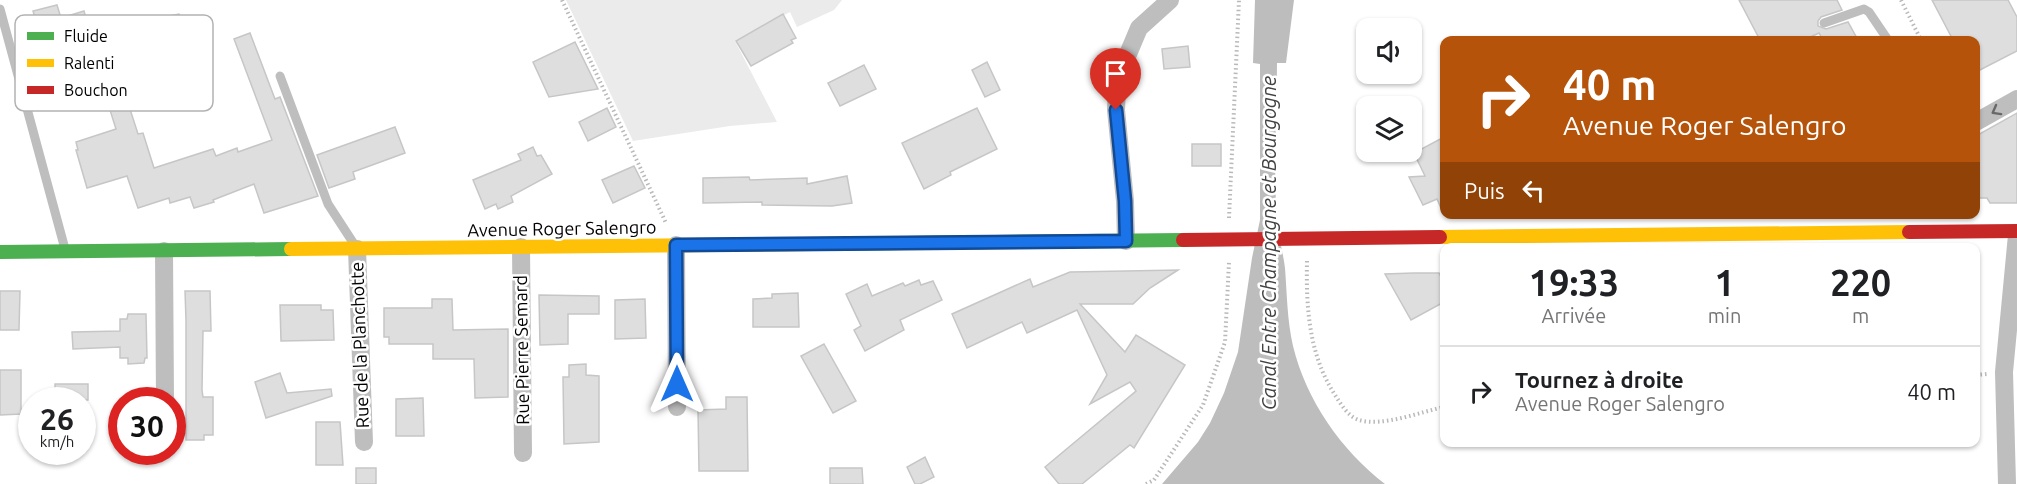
<!DOCTYPE html>
<html lang="fr">
<meta charset="utf-8">
<style>
:root{--surface:#fff;--page:#f6f6f6;--text:#202124;--muted:#757577;--line:#e0e0e0}
body{margin:0;font-family:Ubuntu,sans-serif;background:var(--page);color:var(--text);height:100vh;display:flex;flex-direction:column;font-size:22px;white-space:nowrap}
*{box-sizing:border-box;margin:0}
p{font-size:20px;color:var(--muted)}
.icon{flex:none;width:33px;height:33px;fill:none;stroke:currentColor;stroke-width:2;stroke-linecap:round;stroke-linejoin:round}
.map{position:relative;flex:1;overflow:hidden}
.drawer{position:absolute;left:1440px;top:243px;width:540px;height:204px;display:flex;flex-direction:column;background:var(--surface);border-radius:12px;box-shadow:0 2px 4px #0004}
.drawer>*{flex:none}
.guide{position:absolute;left:1440px;top:36px;width:540px;height:183px;border-radius:12px;box-shadow:0 2px 4px #0004;background:#b45309;color:#fff;overflow:hidden}
.tools{position:absolute;left:1356px;top:18px;display:grid;gap:12px}
.tools a{display:grid;place-items:center;width:66px;height:66px;border-radius:12px;background:var(--surface);box-shadow:0 2px 4px #0004;font-size:30px}
.speed{position:absolute;left:18px;top:387px;display:flex;gap:12px;font-size:30px;font-weight:700;text-align:center}
.speed>*{display:grid;place-content:center;width:78px;height:78px;border-radius:50%;background:var(--surface);box-shadow:0 2px 4px #0004;line-height:1}
.speed small{font-size:15px;font-weight:400}
.speed .limit{border:9px solid #d22;background:#fff;color:#111}
.pin{position:absolute;display:grid;place-items:center;width:51px;height:51px;color:#fff;margin:-62px -26px;border-radius:50% 50% 50% 0;rotate:-45deg;box-shadow:0 0 6px #0007}
.pin .icon{rotate:45deg}
.me{position:absolute;width:66px;margin:-33px;rotate:0deg;stroke-linejoin:round;filter:drop-shadow(0 0 4px #0008)}
.turn{display:flex;align-items:center;gap:21px;height:126px;padding:0 24px;font-size:27px}
.turn .icon{width:78px;height:78px;stroke-width:2.5}
.turn b{display:block;font-size:42px;line-height:51px}
.then{display:flex;align-items:center;height:57px;padding:0 24px;background:#0003;gap:12px;font-size:22px}
.eta{display:flex;justify-content:space-evenly;align-items:center;height:102px;text-align:center}
.eta b{font-size:36px;font-weight:700;line-height:42px}
ul{padding:0;list-style:none}
li{display:flex;align-items:center;gap:18px;height:90px;padding:0 24px;border-top:2px solid var(--line)}
li div{flex:1}
li b{display:block;font-size:22px}
li em{font-style:normal}
.map>svg:first-child{display:block}
</style>
<div class="map">
<svg width="2017" height="484" viewBox="0 0 2017 484">
<rect width="100%" height="100%" fill="#fff"/>
<path fill="#ebebeb" d="M 566,0 L 842,0 L 834,10 L 797,27 L 790,12 L 735,41 L 777,122 L 730,126 L 633,141 Z"/>
<path fill="#bdbdbd" d="M 1255,0 L 1294,0 L 1286,63 L 1277,63 C 1277,114 1273,168 1277,219 C 1278,235 1283,252 1285,268 C 1287,294 1287,320 1293,346 C 1306,400 1341,450 1385,484 L 1162,484 L 1198,442 L 1210,423 L 1224,393 L 1238,352 L 1252,258 L 1260,220 L 1260,64 L 1253,63 Z"/>
<g fill="#dedede" stroke="#c6c6c6" stroke-width="1.5">
<path d="M 1739,0 L 1837,0 L 1842,10 L 1821,17 L 1818,21 L 1818,26 L 1826,29 L 1848,22 L 1858,40 L 1823,40 L 1819,33 L 1804,40 L 1760,40 Z"/>
<path d="M 1932,0 L 2008,0 L 2017,17 L 2017,51 L 1976,72 L 1976,40 L 1953,40 Z"/>
<path d="M 57,5 L 61,18 L 84,11 L 87,22 L 92,21 L 98,47 L 45,63 L 34,29 L 38,28 L 33,11 Z"/>
<path d="M 179,14 L 187,39 L 172,45 L 163,17 Z"/>
<path d="M 783,14 L 796,38 L 791,40 L 793,43 L 751,66 L 736,41 Z"/>
<path d="M 250,33 L 275,99 L 280,97 L 318,196 L 264,213 L 254,184 L 213,200 L 214,202 L 194,208 L 190,197 L 170,203 L 169,198 L 138,208 L 127,176 L 87,188 L 76,150 L 78,150 L 76,142 L 116,129 L 93,56 L 111,50 L 138,134 L 143,133 L 154,168 L 213,149 L 216,156 L 237,148 L 238,152 L 272,140 L 234,39 Z"/>
<path d="M 575,42 L 598,89 L 549,97 L 533,62 Z"/>
<path d="M 1188,46 L 1190,67 L 1164,69 L 1162,49 Z"/>
<path d="M 987,62 L 1000,90 L 985,97 L 972,70 Z"/>
<path d="M 864,65 L 876,89 L 840,106 L 828,83 Z"/>
<path d="M 607,108 L 616,127 L 588,141 L 579,122 Z"/>
<path d="M 977,108 L 997,149 L 950,172 L 951,175 L 924,189 L 902,143 Z"/>
<path d="M 2017,113 L 2017,203 L 1990,203 L 1987,198 L 1976,198 L 1976,136 Z"/>
<path d="M 395,127 L 405,153 L 353,172 L 355,179 L 329,188 L 317,155 Z"/>
<path d="M 1444,137 L 1444,215 L 1437,199 L 1423,205 L 1409,177 L 1425,176 L 1414,153 Z"/>
<rect x="1192" y="144" width="29" height="22"/>
<path d="M 533,147 L 537,156 L 541,155 L 552,174 L 511,196 L 513,202 L 498,209 L 496,204 L 485,209 L 473,180 L 521,160 L 518,154 Z"/>
<path d="M 634,166 L 645,188 L 613,203 L 602,180 Z"/>
<path d="M 847,176 L 852,203 L 832,206 L 762,205 L 762,202 L 703,203 L 703,178 L 749,177 L 750,180 L 807,178 L 807,184 Z"/>
<path d="M 1178,270 L 1150,288 L 1133,304 L 1080,304 L 1125,352 L 1136,335 L 1185,365 L 1134,448 L 1130,445 L 1082,484 L 1059,484 L 1045,467 L 1136,391 L 1130,382 L 1090,404 L 1107,375 L 1077,310 L 1027,333 L 1022,322 L 967,348 L 952,314 L 1030,279 L 1033,287 L 1070,272 Z"/>
<path d="M 1414,273 L 1439,273 L 1444,283 L 1444,302 L 1411,320 L 1385,274 Z"/>
<path d="M 919,280 L 921,285 L 933,281 L 942,300 L 900,320 L 904,330 L 865,351 L 854,330 L 861,326 L 846,294 L 867,284 L 872,296 L 903,283 L 905,286 Z"/>
<path d="M 0,291 L 20,291 L 19,330 L 0,330 Z"/>
<path d="M 185,291 L 210,291 L 211,331 L 203,331 L 202,390 L 203,397 L 213,397 L 213,435 L 204,435 L 204,440 L 186,440 L 186,320 Z"/>
<path d="M 798,293 L 799,327 L 753,327 L 753,299 L 772,298 L 772,294 Z"/>
<path d="M 539,295 L 599,296 L 599,314 L 568,314 L 568,344 L 540,345 Z"/>
<path d="M 432,299 L 452,299 L 453,330 L 508,329 L 508,397 L 475,398 L 474,359 L 433,359 L 433,344 L 389,344 L 389,337 L 384,337 L 384,308 L 432,308 Z"/>
<path d="M 645,299 L 646,338 L 615,339 L 615,300 Z"/>
<path d="M 280,305 L 321,305 L 321,310 L 333,310 L 334,340 L 281,341 Z"/>
<path d="M 128,314 L 146,314 L 147,358 L 145,358 L 144,363 L 128,364 L 128,358 L 120,358 L 120,347 L 73,349 L 72,332 L 120,331 L 120,319 L 127,319 Z"/>
<path d="M 824,344 L 856,401 L 833,413 L 801,356 Z"/>
<path d="M 586,364 L 586,375 L 599,376 L 599,442 L 564,444 L 563,377 L 569,377 L 569,365 Z"/>
<path d="M 0,370 L 21,370 L 21,414 L 0,415 Z"/>
<path d="M 280,373 L 287,393 L 331,389 L 332,396 L 266,418 L 255,382 Z"/>
<rect x="55" y="384" width="33" height="16"/>
<path d="M 726,397 L 747,397 L 748,471 L 699,471 L 698,410 L 726,409 Z"/>
<path d="M 423,398 L 424,436 L 396,436 L 396,399 Z"/>
<path d="M 316,422 L 340,422 L 343,465 L 316,465 Z"/>
<path d="M 925,457 L 934,477 L 920,484 L 915,484 L 907,467 Z"/>
<rect x="356" y="468" width="20" height="16"/>
<path d="M 830,468 L 862,468 L 863,484 L 830,484 Z"/>
</g>
<g fill="none" stroke-linecap="round" stroke-linejoin="round">
<g stroke="#b9b9b9" stroke-width="4" stroke-dasharray="1.5 3" stroke-linecap="butt">
<path d="M 562,0 L 666,223"/>
<path d="M 1901,0 L 1921,40"/>
<path d="M 1229,218 L 1239,0"/>
<path d="M 1307,261 C 1306,309 1309,357 1337,398 C 1342,406 1349,417 1359,420 C 1383,427 1420,412 1444,407"/>
<path d="M 1976,375 L 1987,374"/>
<path d="M 1146,484 L 1154,480 L 1203,405 L 1225,342 L 1229,262"/>
</g>
<g stroke="#bebebe" stroke-width="9">
<path d="M 0,9 L 65,249"/>
<path d="M 1824,23 L 1864,9 L 1869,12 L 1888,40"/>
<path d="M 280,76 L 328,204 L 354,244"/>
</g>
<g stroke="#bebebe" stroke-width="18">
<path d="M 1976,122 L 2017,99"/>
<path d="M 1126,241 L 1125,201 L 1116,110 L 1117,87 L 1123,66 L 1139,28 L 1170,0"/>
<path d="M 676,245 L 677,407"/>
<path d="M 521,247 L 523,453"/>
<path d="M 357,249 L 364,442"/>
<path d="M 164,251 L 165,400"/>
<path d="M 2007,484 L 2004,372 L 2017,235"/>
</g>
<g stroke="#4caf50" stroke-width="14">
<path d="M 816,244 L 1183,240"/>
<path d="M 0,252 L 291,249"/>
</g>
<g stroke="#ffc107" stroke-width="14">
<path d="M 1440,237 L 1909,232"/>
<path d="M 291,249 L 816,244"/>
</g>
<g stroke="#c62828" stroke-width="14">
<path d="M 1909,232 L 2017,231"/>
<path d="M 1183,240 L 1440,237"/>
</g>
</g>
<defs><path id="oneway-chevron" d="M-2-3.5L2.5 0L-2 3.5" fill="none" stroke-width="1.6" stroke-linecap="round" stroke-linejoin="round" transform="scale(1.5)"/></defs>
<use stroke="#686868" href="#oneway-chevron" transform="translate(1996 111) rotate(151)"/>
<g fill="none" stroke-linecap="round" stroke-linejoin="round">
<g stroke="#114b97" stroke-width="15">
<path id="route" d="M 677,384 L 676,245 L 1126,241 L 1125,201 L 1116,110"/>
</g>
<use href="#route" stroke="#1a73e8" stroke-width="10"/>
</g>
<g text-anchor="middle" stroke-width="5" stroke-linejoin="round" paint-order="stroke">
<g font-size="18" fill="#000" stroke="#fff">
<text transform="translate(562 229) rotate(-1)" y="6">Avenue Roger Salengro</text>
<text transform="translate(360 345) rotate(-92)" y="6">Rue de la Planchotte</text>
<text transform="translate(522 350) rotate(-91)" y="6">Rue Pierre Semard</text>
</g>
<g font-size="20" font-style="italic" fill="#424242" stroke="#fff">
<text transform="translate(1269 243) rotate(-90)" y="7">Canal Entre Champagne et Bourgogne</text>
</g>
</g>
<rect x="15" y="15" width="198" height="96" rx="9" fill="#fff" stroke="#b2b2b2" stroke-width="1.5"/>
<rect x="27" y="32" width="27" height="8" fill="#4caf50"/>
<rect x="27" y="59" width="27" height="8" fill="#ffc107"/>
<rect x="27" y="86" width="27" height="8" fill="#c62828"/>
<g font-size="16" fill="#000">
<text x="64" y="42">Fluide</text>
<text x="64" y="69">Ralenti</text>
<text x="64" y="96">Bouchon</text>
</g>
</svg>
<div class="tools">
<a><svg class="icon" aria-label="sound" viewBox="0 0 24 24"><path d="M4 9h4l5-4v14l-5-4H4zM17 9q2 3 0 6"/></svg></a>
<a><svg class="icon" aria-label="layers" viewBox="0 0 24 24"><path d="M12 4l9 5-9 5-9-5zM3 14l9 5 9-5"/></svg></a>
</div>
<div class="speed"><div>26<small>km/h</small></div><div class="limit">30</div></div>
<div class="pin" style="left:1116px;top:110px;background:#d93025"><svg class="icon" aria-label="arrive" viewBox="0 0 24 24"><path d="M6 21V4h12l-3 4 3 4H6"/></svg></div>
<svg class="me" style="left:677px;top:384px" viewBox="-20 -20 40 40"><path d="M0-17L14 15 0 8-14 15z" fill="#1a73e8" stroke="#fff" stroke-width="4"/></svg>
<div class="guide">
<div class="turn"><svg class="icon" aria-label="right" viewBox="0 0 24 24"><path d="M7 20v-9h11M14 6l5 5-5 5"/></svg><div><b>40 m</b>Avenue Roger Salengro</div></div>
<div class="then">Puis<svg class="icon" aria-label="left" viewBox="0 0 24 24"><path d="M17 20v-9H6M10 6l-5 5 5 5"/></svg></div>
</div>
<section class="drawer">
<div class="eta">
<div><b>19:33</b><p>Arrivée</p></div>
<div><b>1</b><p>min</p></div>
<div><b>220</b><p>m</p></div>
</div>
<ul>
<li><svg class="icon" aria-label="right" viewBox="0 0 24 24"><path d="M7 20v-9h11M14 6l5 5-5 5"/></svg><div><b>Tournez à droite</b><p>Avenue Roger Salengro</p></div><em>40 m</em></li>
</ul>
</section>
</div>
